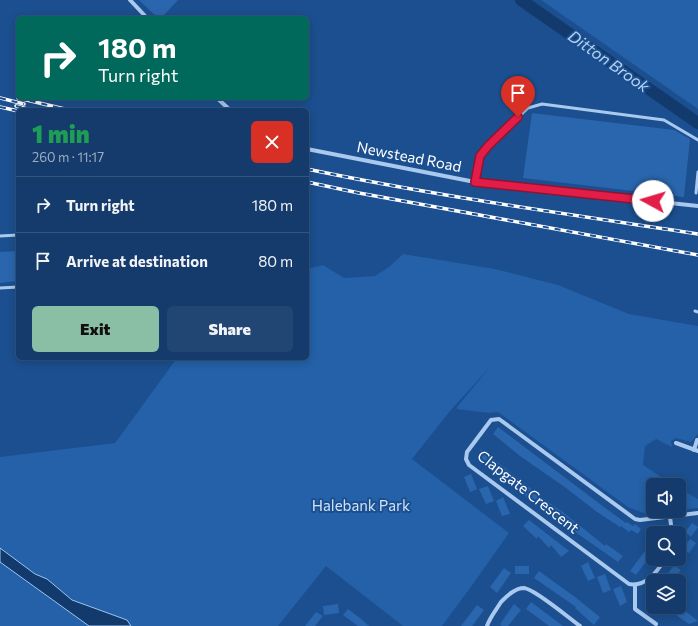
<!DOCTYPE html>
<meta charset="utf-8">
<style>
:root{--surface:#143b6b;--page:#214673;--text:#f1f3f6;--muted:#9dadc1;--line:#33557e;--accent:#8abfa5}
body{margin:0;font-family:Commissioner,sans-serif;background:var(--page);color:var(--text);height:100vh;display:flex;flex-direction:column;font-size:15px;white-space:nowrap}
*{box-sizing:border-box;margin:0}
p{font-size:13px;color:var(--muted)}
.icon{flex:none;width:22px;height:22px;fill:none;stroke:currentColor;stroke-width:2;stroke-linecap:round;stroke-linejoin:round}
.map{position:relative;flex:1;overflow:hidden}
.side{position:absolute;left:16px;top:108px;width:293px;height:252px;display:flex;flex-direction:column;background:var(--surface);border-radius:6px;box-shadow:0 2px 10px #0003,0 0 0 1px var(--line)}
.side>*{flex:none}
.hud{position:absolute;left:16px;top:16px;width:293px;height:84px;border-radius:6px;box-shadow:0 2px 10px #0003,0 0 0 1px var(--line);background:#00695c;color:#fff;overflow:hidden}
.controls{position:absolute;left:646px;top:478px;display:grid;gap:8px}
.controls a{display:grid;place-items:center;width:40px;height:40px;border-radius:6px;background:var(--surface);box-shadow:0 2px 10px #0003,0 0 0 1px var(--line);font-size:20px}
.pin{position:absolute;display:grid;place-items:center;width:34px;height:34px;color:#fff;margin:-41px -17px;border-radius:50% 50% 50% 0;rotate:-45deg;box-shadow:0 0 4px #0007}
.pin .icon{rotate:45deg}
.me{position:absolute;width:44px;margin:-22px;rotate:276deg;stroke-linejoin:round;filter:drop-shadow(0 0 3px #0008)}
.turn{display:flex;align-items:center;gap:14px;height:84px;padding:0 16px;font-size:18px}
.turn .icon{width:52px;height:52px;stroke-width:2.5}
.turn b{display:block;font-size:28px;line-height:34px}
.round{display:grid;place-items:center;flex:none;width:42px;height:42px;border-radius:6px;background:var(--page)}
.summary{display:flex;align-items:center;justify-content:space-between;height:68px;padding:0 16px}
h1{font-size:24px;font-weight:800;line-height:30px;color:#1e9e55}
.cta{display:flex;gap:8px;margin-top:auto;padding:8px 16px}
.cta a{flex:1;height:46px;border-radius:6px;background:var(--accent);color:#111;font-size:16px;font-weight:800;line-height:46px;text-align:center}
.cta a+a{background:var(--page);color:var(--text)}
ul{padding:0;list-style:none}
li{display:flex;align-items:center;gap:12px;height:56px;padding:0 16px;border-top:1px solid var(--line)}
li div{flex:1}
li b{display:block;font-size:15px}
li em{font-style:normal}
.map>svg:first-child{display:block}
</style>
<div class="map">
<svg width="698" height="626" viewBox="0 0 698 626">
<rect width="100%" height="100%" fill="#1b4f8f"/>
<g fill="#2461a8">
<path d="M 541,0 L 698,0 L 698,109 Z"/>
<path d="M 403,254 L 495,269 L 558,285 L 629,314 L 698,326 L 698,434 L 691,442 L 676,438 L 671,441 L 672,447 L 656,439 L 645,446 L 643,465 L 673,485 L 653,485 L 653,511 L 673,511 L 646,514 L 628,507 L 498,412 L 489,413 L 457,409 L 457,407 L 491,366 L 450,411 L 412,459 L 509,533 L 473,584 L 442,626 L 403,626 L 326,566 L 278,626 L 0,626 L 0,457 L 115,443 L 177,358 L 307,358 L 307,269 L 323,265 L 344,278 L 375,276 L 389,267 Z"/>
<path d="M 679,488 L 698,499 L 698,508 L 679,510 Z"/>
</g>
<path fill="#123a6d" stroke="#9cc4f0" d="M 0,548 L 35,574 L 47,579 L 72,600 L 127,620 L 131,626 L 89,626 L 0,562 Z"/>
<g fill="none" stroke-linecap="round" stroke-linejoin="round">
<path stroke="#123a6d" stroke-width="12" d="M 521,0 L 698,123"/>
</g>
<g fill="#2a66ad">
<path d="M 139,0 L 178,0 L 161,18 L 158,18 Z"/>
<path d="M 532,113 L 674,130 L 690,139 L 684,197 L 523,178 Z"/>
<path d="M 18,251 L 18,281 L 0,283 L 0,252 Z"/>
<path d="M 498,427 L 604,507 L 626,523 L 627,522 L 633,526 L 635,524 L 641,529 L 638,534 L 631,530 L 629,532 L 621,526 L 620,527 L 597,512 L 566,488 L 520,456 L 493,434 Z"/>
<path d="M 481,449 L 544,499 L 564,513 L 605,546 L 606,544 L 623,556 L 618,562 L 561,522 L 562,521 L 538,503 L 537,504 L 521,493 L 522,491 L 492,469 L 477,456 Z"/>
<path d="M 471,474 L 477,489 L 470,492 L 464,477 Z"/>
<path d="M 488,486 L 494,501 L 486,504 L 479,489 Z"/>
<path d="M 503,497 L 510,514 L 502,516 L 496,501 Z"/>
<path d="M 529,520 L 569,551 L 561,557 L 551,545 L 549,548 L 538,536 L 537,539 L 523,526 Z"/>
<path d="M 692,523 L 698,527 L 691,537 L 685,532 Z"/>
<path d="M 690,539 L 696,543 L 689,553 L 683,549 Z"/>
<path d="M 653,540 L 653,552 L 636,575 L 630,571 Z"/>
<path d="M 588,562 L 595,578 L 588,581 L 581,566 Z"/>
<path d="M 674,565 L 681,570 L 672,581 L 663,581 Z"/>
<rect x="515" y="566" width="14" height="8"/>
<path d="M 504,568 L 511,573 L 497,593 L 490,587 Z"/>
<path d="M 539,571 L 575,597 L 600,617 L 594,625 L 575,608 L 576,607 L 534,578 Z"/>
<path d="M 605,574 L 611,590 L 603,593 L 597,577 Z"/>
<path d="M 621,586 L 627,602 L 620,606 L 613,589 Z"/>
<path d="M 531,602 L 563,626 L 549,626 L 526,609 Z"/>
<path d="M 338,604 L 339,613 L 324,615 L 323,606 Z"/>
<path d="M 514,604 L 521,610 L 508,626 L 502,626 L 500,624 Z"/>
<path d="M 477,605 L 484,610 L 472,626 L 461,626 Z"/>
<path d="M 673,607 L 680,607 L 698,621 L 689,624 L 670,611 Z"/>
<path d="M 348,609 L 360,618 L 369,626 L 358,626 L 343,615 Z"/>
<path d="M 316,612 L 323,616 L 315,626 L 305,626 Z"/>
</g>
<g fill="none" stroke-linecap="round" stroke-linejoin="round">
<g stroke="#a9c9ee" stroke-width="3">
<path d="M 475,182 L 480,156 L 488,146 L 528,108 L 542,104 L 664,120 L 698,140"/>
<path d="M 696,193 L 698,172"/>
<path d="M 0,236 L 18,235"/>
<path d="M 0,288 L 18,287"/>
<path d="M 695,311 L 698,312"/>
</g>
<g stroke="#a9c9ee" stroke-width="4">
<path d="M 130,0 L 147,18"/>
<path d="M 217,98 L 230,110"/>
<path d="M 307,149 L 475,182 L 698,206"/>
<path d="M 676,443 L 698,451"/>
<path d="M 694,450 L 697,440"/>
<path d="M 670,517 L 672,533"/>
<path d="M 665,559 C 657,572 646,587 629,584 L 469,465 L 466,459 L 467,452 L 491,420 L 499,419 L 635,519 L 640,520 L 698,513"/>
<path d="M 635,585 L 635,609 L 656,624"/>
<path d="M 487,626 C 490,617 496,610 501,602 C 507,596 515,588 524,588 C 535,589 570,619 580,626"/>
</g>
<g stroke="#fff" stroke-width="3.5">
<g id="rail">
<path d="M 0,98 L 24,104"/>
<path d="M 18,98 L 69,110"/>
<path d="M 16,106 L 31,110"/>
<path d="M 0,107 L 18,111"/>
<path d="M 307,169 C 436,196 567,214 698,234"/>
<path d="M 307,182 L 359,193 L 698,255"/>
</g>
</g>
<use href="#rail" stroke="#1b4f8f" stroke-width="2" stroke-dasharray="6" stroke-linecap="butt"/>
</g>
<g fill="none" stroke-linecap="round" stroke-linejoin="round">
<g stroke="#92132f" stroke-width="10">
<path id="route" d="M 518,117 L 488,146 L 480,156 L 475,182 L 653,201"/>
</g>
<use href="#route" stroke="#e11d48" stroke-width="7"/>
</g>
<g text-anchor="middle" stroke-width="4" stroke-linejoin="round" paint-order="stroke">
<g font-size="15" fill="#fff" stroke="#1b4f8f">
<text transform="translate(409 157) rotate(11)" y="5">Newstead Road</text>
<text transform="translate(528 492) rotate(38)" y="5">Clapgate Crescent</text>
</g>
<g font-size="15" fill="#cfe3fa" stroke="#1b4f8f">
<text x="361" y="511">Halebank Park</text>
</g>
<g font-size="16" font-style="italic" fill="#b5d3f5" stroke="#1b4f8f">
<text transform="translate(609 61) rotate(35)" y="6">Ditton Brook</text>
</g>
</g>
</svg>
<div class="controls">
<a><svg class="icon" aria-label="sound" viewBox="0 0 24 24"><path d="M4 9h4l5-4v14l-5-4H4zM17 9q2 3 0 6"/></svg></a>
<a><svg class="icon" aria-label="search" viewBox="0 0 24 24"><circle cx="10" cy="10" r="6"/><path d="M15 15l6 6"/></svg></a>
<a><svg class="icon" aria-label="layers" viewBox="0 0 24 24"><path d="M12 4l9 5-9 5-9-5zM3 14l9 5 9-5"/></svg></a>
</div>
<div class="pin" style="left:518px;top:117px;background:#d93025"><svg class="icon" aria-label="arrive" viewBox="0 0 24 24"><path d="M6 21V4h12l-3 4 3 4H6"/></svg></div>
<svg class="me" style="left:653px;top:201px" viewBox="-20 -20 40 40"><circle r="19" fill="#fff"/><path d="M0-13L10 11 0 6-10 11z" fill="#e11d48"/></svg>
<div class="hud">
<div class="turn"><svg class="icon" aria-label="right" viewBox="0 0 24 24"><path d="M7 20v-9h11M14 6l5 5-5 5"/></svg><div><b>180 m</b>Turn right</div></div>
</div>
<section class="side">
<div class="summary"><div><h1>1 min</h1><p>260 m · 11:17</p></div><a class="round" style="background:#d93025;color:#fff"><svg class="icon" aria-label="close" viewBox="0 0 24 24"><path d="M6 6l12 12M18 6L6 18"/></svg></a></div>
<ul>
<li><svg class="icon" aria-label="right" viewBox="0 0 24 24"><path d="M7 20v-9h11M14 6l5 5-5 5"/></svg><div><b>Turn right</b></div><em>180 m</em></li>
<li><svg class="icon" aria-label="arrive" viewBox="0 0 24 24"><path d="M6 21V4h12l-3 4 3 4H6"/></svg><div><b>Arrive at destination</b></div><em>80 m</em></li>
</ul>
<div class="cta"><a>Exit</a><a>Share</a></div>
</section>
</div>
